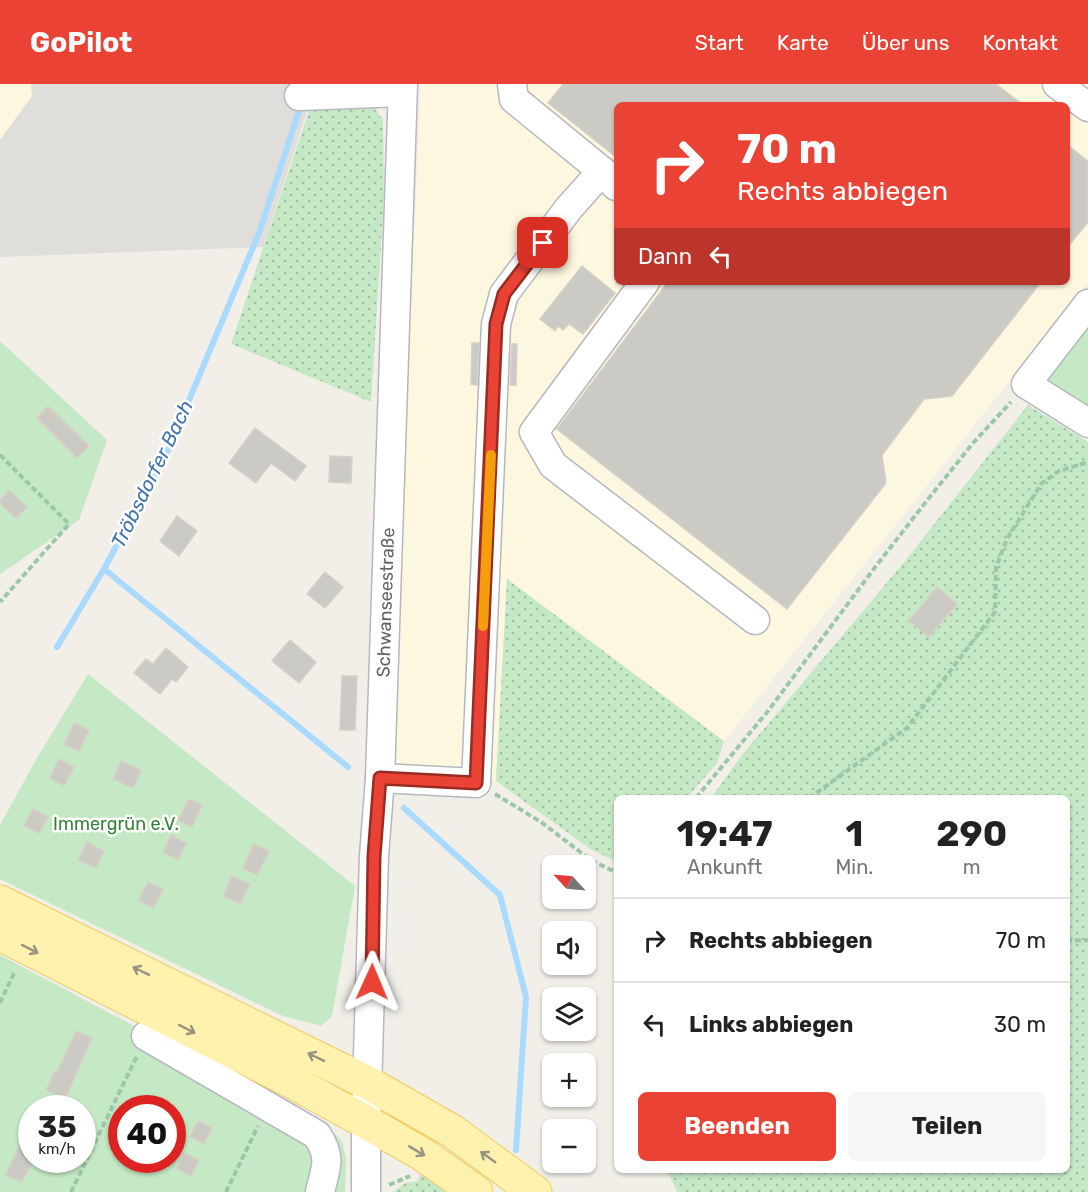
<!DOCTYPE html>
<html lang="de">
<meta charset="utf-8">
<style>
:root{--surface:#fff;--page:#f6f6f6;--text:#222;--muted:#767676;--line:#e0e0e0;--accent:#ea4335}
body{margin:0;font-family:Rubik,sans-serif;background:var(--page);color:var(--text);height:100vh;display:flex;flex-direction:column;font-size:22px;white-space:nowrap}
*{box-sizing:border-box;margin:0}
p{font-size:20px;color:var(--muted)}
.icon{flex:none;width:33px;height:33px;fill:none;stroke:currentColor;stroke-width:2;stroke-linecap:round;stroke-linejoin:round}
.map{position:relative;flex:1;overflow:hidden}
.panel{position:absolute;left:614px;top:711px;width:456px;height:378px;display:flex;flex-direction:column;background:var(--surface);border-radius:9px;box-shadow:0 2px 4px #0004}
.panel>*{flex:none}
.guide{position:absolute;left:614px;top:18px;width:456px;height:183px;border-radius:9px;box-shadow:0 2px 4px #0004;background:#ea4335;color:#fff;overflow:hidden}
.needle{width:39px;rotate:296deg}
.tools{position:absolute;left:542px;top:771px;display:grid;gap:12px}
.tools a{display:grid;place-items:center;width:54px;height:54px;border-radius:9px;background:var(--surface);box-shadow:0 2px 4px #0004;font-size:30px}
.speed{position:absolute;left:18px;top:1011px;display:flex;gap:12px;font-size:30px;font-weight:700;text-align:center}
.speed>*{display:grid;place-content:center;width:78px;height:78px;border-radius:50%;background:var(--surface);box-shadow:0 2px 4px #0004;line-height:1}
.speed small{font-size:15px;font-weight:400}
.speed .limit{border:9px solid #d22;background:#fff;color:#111}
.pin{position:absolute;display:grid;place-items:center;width:51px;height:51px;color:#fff;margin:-26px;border-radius:12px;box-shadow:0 3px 9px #0006}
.me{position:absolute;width:66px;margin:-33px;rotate:1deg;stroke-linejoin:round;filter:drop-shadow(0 0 4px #0008)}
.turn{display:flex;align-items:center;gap:21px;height:126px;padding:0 24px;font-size:27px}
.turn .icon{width:78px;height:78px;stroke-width:2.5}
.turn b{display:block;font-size:42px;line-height:51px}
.then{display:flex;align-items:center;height:57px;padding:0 24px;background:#0003;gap:12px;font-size:22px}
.eta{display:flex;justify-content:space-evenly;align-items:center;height:102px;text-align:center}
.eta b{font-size:36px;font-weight:700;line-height:42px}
.action{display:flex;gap:12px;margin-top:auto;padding:12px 24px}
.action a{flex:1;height:69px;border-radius:9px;background:var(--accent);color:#fff;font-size:24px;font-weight:700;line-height:69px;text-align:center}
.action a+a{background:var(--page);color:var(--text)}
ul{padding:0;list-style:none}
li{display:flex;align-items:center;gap:18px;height:84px;padding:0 24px;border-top:2px solid var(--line)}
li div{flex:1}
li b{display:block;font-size:22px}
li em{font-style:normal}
header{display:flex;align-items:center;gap:36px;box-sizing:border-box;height:84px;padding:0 30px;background:var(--accent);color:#fff}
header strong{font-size:28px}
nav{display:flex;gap:33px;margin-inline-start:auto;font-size:21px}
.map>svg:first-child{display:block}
</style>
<header>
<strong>GoPilot</strong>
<nav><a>Start</a><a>Karte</a><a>Über uns</a><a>Kontakt</a></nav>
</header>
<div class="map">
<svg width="1088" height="1108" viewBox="0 0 1088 1108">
<defs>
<pattern id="grass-dots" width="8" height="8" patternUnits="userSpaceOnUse" patternTransform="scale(1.5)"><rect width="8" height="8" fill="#c5e8c5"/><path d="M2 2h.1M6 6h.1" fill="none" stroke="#a3c0a4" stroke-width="1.8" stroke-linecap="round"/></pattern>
</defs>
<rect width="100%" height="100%" fill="#f1efe8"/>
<g fill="#fef7e0" fill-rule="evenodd">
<path d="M 0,0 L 31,0 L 32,12 L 0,56 Z"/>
<path d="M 421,0 L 1088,0 L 1088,198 L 724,657 L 507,495 L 496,697 L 390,689 ZM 616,21 L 1066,21 L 1066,198 L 616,198 Z"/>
</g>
<path fill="#e0deda" d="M 31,0 L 316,0 L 263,163 L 0,173 L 0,56 L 32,12 Z"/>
<g fill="url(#grass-dots)">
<path d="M 311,21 L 374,23 L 383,36 L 384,113 L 371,318 L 231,260 Z"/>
<path d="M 1028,321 L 1088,358 L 1088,1108 L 677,1108 L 667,1086 L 1066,1086 L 1066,714 L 711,714 L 742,671 L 905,477 Z"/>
<path d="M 507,495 L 724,657 L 717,679 L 687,714 L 616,714 L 616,777 L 592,766 L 496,697 Z"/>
<path d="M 420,1090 L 436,1096 L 453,1108 L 393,1108 L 405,1099 L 418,1097 Z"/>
</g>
<g fill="#c5e8c5" fill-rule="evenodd">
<path d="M 1088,234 L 1088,325 L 1051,302 L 1048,291 Z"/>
<path d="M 0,257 L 107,356 L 79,436 L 0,490 Z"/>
<path d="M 88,590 L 355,802 L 332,932 L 321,942 L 283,932 L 0,795 L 0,741 L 37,674 Z"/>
<path d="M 0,871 L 332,1047 L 342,1057 L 346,1075 L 345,1108 L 0,1108 ZM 32,1024 L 82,1024 L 82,1076 L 32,1076 ZM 122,1024 L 172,1024 L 172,1076 L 122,1076 Z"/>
</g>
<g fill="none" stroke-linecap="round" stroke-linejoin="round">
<g stroke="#aadaff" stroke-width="6">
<path d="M 104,485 L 348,683"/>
<path d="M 57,563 L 104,485 L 169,364 L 259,149 L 301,21"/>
<path d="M 404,724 L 500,811 L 526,913 L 516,1066"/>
</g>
</g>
<g fill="#cccac5" stroke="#d6d1c6" stroke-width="1.5">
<path d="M 563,0 L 996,0 L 1023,21 L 616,21 L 616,73 L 548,19 Z"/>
<path d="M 1066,60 L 1088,77 L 1088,138 L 1066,165 Z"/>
<path d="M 582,182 L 615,209 L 583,250 L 569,240 L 563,246 L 558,242 L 555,247 L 540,235 Z"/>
<path d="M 668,198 L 1041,198 L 952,312 L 924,315 L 882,371 L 886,399 L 787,525 L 557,345 Z"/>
<path d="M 472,259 L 479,259 L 477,301 L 471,300 Z"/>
<path d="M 512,260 L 517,260 L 516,301 L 510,301 Z"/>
<path d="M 48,322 L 89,362 L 77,374 L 37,334 Z"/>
<path d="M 255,344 L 306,382 L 295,397 L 271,379 L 256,399 L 229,379 Z"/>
<path d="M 330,372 L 352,373 L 351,399 L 329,398 Z"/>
<path d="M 9,406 L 27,423 L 16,434 L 0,419 L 0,416 Z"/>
<path d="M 177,432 L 197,447 L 179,472 L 160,457 Z"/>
<path d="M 325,488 L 343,503 L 325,524 L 307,510 Z"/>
<path d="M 937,503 L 957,520 L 929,553 L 909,537 Z"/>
<path d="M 290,556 L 316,578 L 299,599 L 272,577 Z"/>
<path d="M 166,564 L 188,583 L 176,598 L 172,595 L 160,610 L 134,589 L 146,575 L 153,580 Z"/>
<path d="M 342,592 L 357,592 L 355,646 L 340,646 Z"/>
<path d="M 74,639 L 89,646 L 79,667 L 64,660 Z"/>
<path d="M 59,675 L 74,683 L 64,702 L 50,694 Z"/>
<path d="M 121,677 L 141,686 L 133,704 L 113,695 Z"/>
<path d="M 189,715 L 202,721 L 192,743 L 178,736 Z"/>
<path d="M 33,725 L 48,733 L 39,749 L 24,742 Z"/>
<path d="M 171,751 L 186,759 L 178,776 L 163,768 Z"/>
<path d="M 87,758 L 104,767 L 96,784 L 78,776 Z"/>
<path d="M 254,760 L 269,767 L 257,791 L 243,784 Z"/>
<path d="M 232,792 L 250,800 L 240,820 L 223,812 Z"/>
<path d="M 148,798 L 163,805 L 153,824 L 138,816 Z"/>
<path d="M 76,947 L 92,954 L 65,1015 L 46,1006 L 55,987 L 57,988 Z"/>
<path d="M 32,1034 L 32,1078 L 22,1098 L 6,1091 Z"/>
<path d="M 198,1037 L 212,1044 L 204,1060 L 190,1053 Z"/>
<path d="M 184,1069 L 199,1076 L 191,1092 L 177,1085 Z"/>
</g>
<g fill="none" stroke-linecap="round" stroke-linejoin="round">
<g stroke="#b5b8bc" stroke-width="31">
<g id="minor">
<path d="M 512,0 L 514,15 L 602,87"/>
<path d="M 1057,0 L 1088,23"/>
<path d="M 299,12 L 402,8"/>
<path d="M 645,198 L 534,348 L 553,381 L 755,536"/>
<path d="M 1088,220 L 1026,300 L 1088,339"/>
<path d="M 380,694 L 476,699 L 496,240 L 504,210 L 569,124 L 602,87 L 616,102"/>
<path d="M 146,952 L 317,1051 C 332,1074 326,1083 320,1108"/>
<path id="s1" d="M 366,1108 L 366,1038 L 374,772 L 380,694 L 403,0"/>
</g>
</g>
<g stroke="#f2c960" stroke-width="35">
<g id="major">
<path d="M 0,818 L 368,999 L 452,1047 L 535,1108"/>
<path d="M 0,850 L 289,996 L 366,1038 L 422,1070 L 476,1108"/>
</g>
</g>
<g stroke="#9cc7a9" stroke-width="4" stroke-dasharray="6 3" stroke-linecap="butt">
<path d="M 0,371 L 69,440 L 0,518"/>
<path d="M 495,710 L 541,738 L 592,777 L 616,788"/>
<path d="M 696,714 L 768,627 L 876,482 L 929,414 L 973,359 L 1011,318"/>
<path d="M 809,714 L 907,644 L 995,528 L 996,483 L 1007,455 L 1041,400 L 1059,387 L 1088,378"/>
<path d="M 1066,857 L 1088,856"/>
<path d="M 0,919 L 15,887"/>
<path d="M 389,1101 L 410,1092"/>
<path d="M 71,1108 L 137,972"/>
<path d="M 226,1108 L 258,1042"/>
</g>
<use href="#minor" stroke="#fff" stroke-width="28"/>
<use href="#major" stroke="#fff2af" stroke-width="33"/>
</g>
<defs><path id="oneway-shaft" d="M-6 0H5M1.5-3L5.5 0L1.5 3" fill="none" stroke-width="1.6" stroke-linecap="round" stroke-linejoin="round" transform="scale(1.5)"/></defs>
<g stroke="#979581">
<use href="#oneway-shaft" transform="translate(30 865) rotate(27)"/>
<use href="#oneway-shaft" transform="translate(141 887) rotate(-154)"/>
<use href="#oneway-shaft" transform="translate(187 945) rotate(27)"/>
<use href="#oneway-shaft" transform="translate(316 973) rotate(-154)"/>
<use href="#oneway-shaft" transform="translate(417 1067) rotate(31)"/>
<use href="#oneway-shaft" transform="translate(488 1073) rotate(-144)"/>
</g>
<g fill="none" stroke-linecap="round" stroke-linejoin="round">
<g stroke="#982c22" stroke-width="15">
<path id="route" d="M 372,898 L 374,772 L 380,694 L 476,699 L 496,240 L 504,210 L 543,159"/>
</g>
<use href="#route" stroke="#ea4335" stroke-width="10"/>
<path stroke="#f59e0b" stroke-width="10" d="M 483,542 L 491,371"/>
</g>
<g text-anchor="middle" stroke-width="5" stroke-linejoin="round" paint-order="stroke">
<g font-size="18" fill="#5f6368" stroke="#fff">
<text dy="6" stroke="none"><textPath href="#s1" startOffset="590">Schwanseestraße</textPath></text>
</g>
<g font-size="18" fill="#348238" stroke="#fff">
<text x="116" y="746">Immergrün e.V.</text>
</g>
<g font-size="20" font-style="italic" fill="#4174aa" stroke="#fff">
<text transform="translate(152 390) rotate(-64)" y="7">Tröbsdorfer Bach</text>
</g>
</g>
</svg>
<div class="tools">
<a><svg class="needle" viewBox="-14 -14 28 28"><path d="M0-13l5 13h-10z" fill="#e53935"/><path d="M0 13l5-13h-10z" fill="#767676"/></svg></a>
<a><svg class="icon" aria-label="sound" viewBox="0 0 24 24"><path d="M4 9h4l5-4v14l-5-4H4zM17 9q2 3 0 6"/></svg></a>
<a><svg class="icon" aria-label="layers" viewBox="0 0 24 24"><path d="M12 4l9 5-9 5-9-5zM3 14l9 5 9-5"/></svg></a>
<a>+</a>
<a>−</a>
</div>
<div class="speed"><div>35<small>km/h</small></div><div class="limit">40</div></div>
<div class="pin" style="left:543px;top:159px;background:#d93025"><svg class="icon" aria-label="arrive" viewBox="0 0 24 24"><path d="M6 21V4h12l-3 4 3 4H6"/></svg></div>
<svg class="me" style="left:372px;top:898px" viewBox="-20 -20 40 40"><path d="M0-17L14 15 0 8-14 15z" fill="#ea4335" stroke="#fff" stroke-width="4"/></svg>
<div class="guide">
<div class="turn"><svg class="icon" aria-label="right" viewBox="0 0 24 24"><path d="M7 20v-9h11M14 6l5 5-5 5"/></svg><div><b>70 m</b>Rechts abbiegen</div></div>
<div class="then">Dann<svg class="icon" aria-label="left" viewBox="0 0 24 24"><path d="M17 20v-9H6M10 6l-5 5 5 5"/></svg></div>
</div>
<section class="panel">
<div class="eta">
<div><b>19:47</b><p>Ankunft</p></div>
<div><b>1</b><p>Min.</p></div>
<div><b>290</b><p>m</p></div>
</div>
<ul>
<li><svg class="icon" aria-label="right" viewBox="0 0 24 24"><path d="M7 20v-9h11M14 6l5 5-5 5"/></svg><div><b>Rechts abbiegen</b></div><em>70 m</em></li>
<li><svg class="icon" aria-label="left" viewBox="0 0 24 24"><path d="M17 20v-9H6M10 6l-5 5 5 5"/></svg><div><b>Links abbiegen</b></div><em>30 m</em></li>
</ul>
<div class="action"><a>Beenden</a><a>Teilen</a></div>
</section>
</div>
